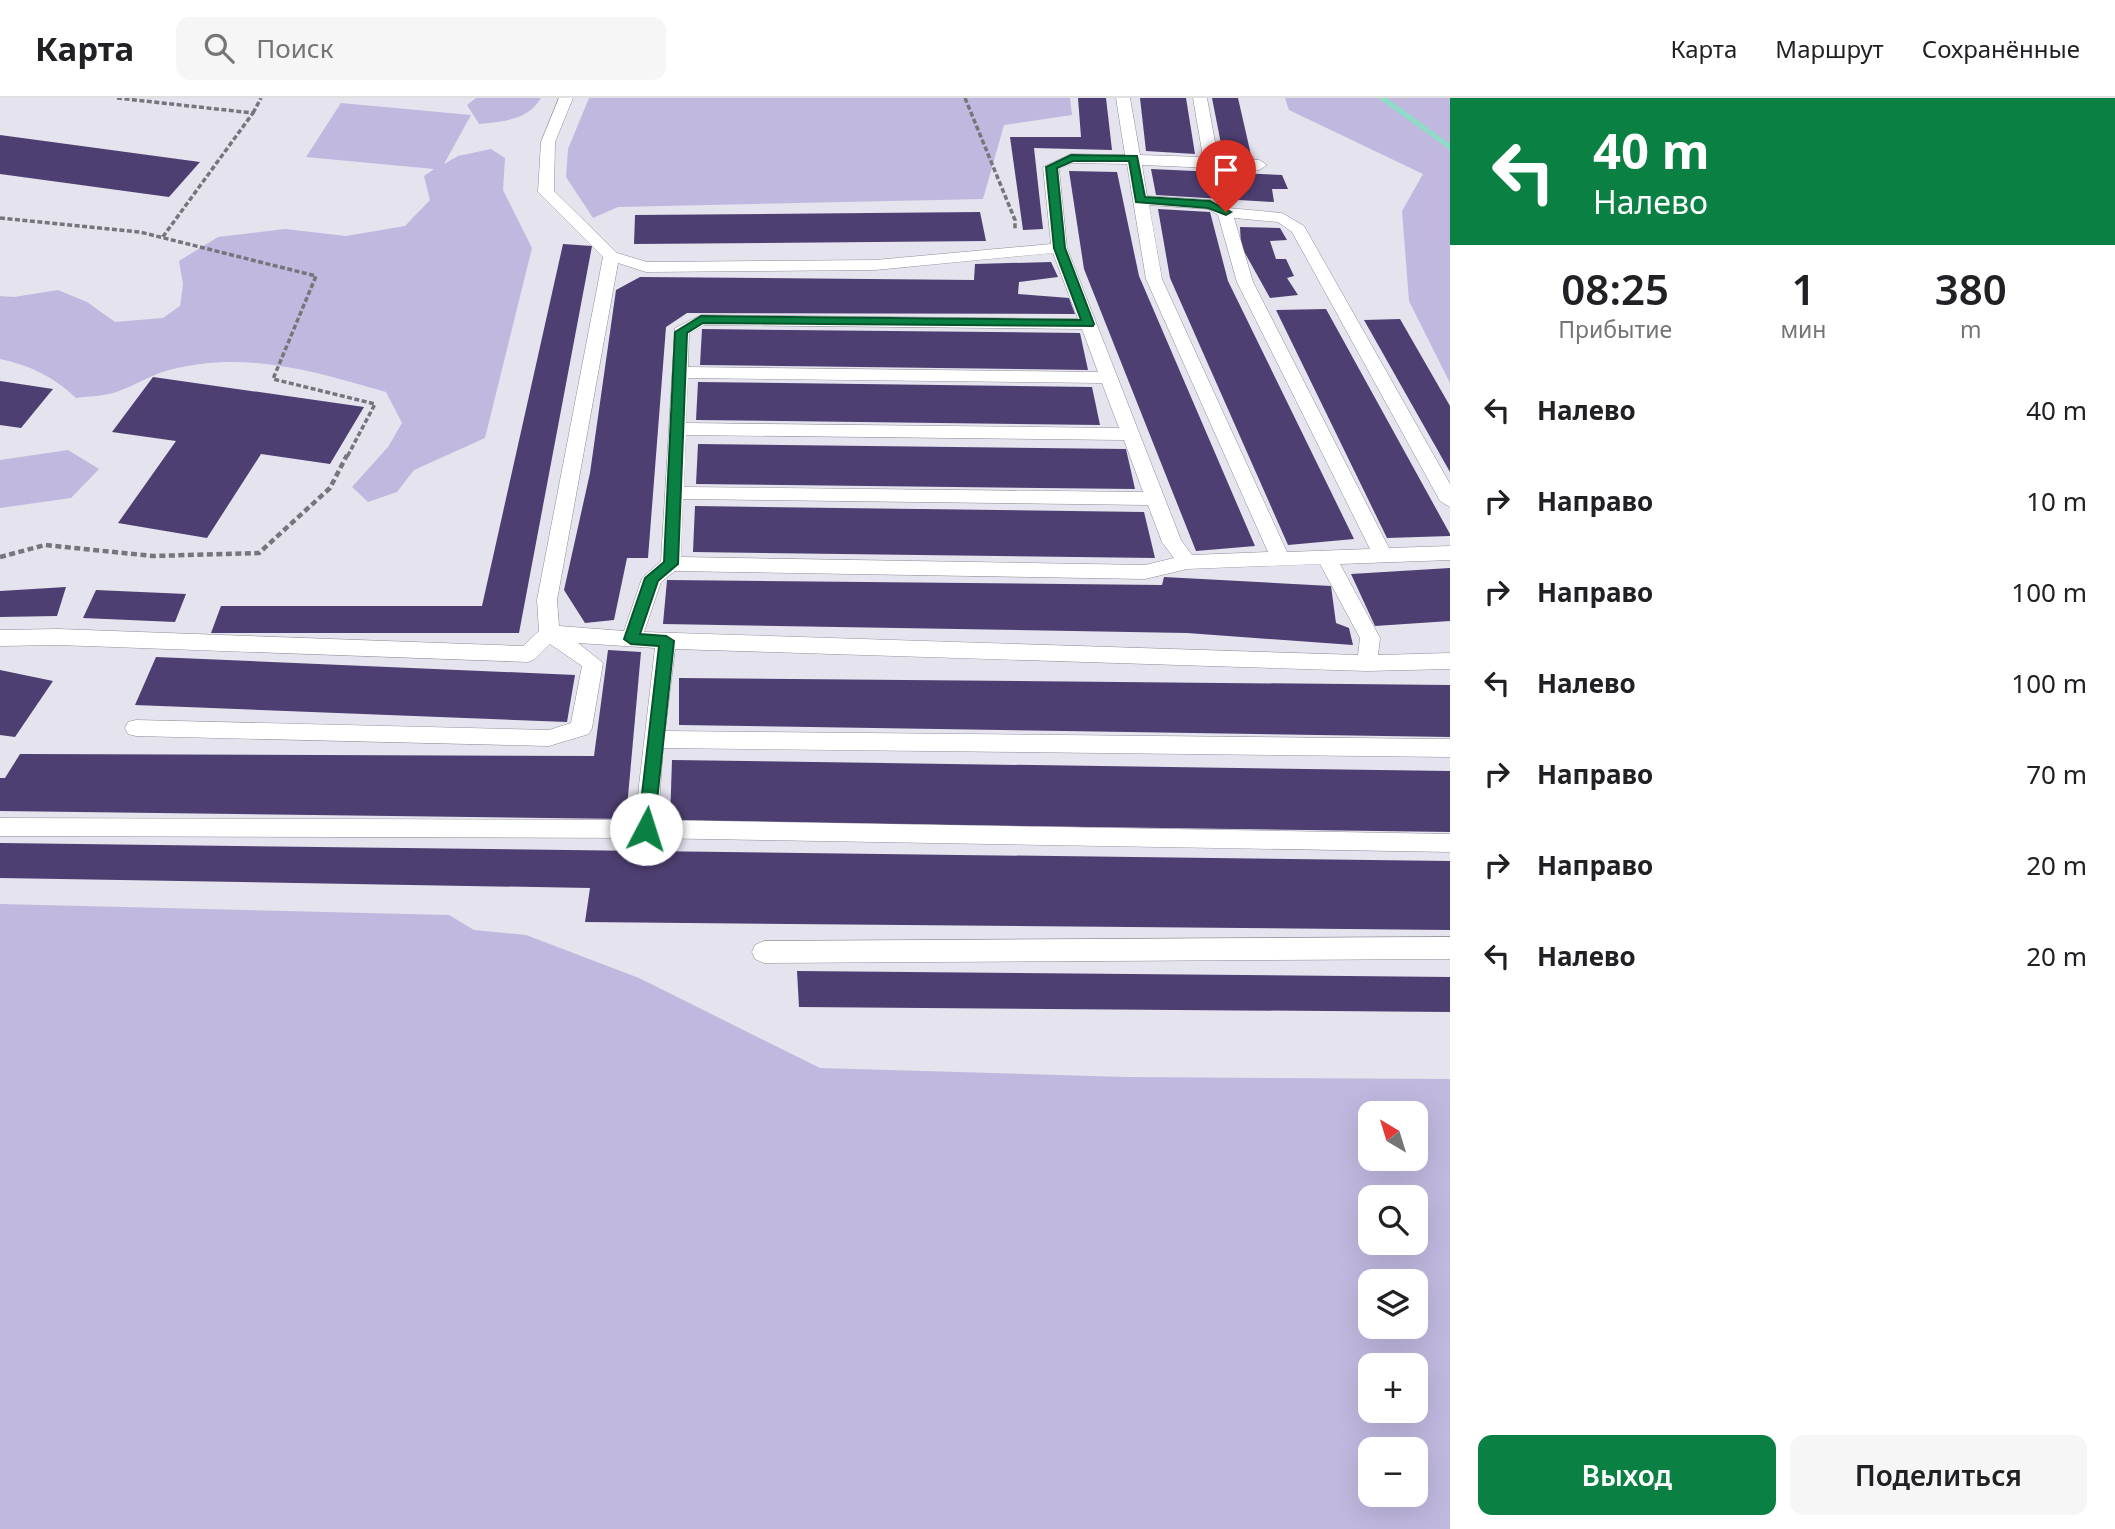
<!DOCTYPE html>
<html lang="ru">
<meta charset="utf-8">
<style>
:root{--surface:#fff;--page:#f6f6f6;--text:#202124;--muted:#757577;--line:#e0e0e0;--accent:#0b8043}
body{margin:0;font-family:"Noto Sans",sans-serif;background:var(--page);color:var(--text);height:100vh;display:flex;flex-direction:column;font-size:26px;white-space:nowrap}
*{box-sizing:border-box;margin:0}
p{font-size:23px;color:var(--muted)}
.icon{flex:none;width:38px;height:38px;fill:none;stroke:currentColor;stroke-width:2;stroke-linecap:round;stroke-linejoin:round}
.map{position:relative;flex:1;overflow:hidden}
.side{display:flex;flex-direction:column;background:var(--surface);width:665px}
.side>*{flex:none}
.hud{background:#0b8043;color:#fff;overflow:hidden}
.needle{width:46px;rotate:322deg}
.buttons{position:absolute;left:1358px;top:1003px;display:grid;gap:14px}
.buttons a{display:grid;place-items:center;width:70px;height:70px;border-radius:14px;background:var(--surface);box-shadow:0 7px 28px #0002;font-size:35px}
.pin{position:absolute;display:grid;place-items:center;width:60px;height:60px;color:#fff;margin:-72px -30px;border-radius:50% 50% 50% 0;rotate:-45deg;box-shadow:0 0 7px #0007}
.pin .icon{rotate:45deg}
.me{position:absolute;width:77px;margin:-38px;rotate:5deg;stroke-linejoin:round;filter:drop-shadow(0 0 5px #0008)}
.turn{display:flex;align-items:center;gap:24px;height:147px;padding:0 28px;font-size:32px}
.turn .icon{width:91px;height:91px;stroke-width:2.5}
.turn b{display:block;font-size:49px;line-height:60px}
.eta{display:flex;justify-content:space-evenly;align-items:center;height:119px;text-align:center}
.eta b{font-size:42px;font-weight:600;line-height:49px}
.primary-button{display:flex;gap:14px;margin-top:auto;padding:14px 28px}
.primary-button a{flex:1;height:80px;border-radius:14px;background:var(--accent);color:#fff;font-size:28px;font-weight:600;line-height:80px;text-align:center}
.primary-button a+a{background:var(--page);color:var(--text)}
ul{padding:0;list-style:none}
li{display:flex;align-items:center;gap:21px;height:91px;padding:0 28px}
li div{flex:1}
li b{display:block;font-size:26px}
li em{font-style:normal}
header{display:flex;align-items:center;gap:42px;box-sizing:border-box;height:98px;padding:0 35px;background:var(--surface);border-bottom:2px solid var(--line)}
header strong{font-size:33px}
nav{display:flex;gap:38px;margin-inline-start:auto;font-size:24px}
.search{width:490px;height:63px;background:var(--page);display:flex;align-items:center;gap:18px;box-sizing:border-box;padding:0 24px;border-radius:14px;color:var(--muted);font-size:26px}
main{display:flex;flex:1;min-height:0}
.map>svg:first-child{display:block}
</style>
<header>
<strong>Карта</strong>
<div class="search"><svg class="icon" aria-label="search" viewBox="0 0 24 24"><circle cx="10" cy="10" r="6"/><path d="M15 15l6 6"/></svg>Поиск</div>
<nav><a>Карта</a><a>Маршрут</a><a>Сохранённые</a></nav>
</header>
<main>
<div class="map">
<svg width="1450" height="1431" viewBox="0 0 1450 1431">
<rect width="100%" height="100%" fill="#e5e3ee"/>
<g fill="#c0b8df" fill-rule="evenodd">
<path d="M 476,0 L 541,0 C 527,23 504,23 479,26 L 467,7 Z"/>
<path d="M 589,0 L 1070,0 L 1072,17 L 1004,27 L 983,101 L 618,109 L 593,120 L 566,79 L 568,51 Z"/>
<path d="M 1285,0 L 1450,0 L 1450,285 L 1409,203 L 1402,113 L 1423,76 L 1289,12 Z"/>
<path d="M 341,5 L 471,17 L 444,66 L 458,58 L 491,51 L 505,60 L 503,92 L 532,150 L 485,340 L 414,372 L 397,394 L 368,404 L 352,389 L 388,349 L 402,325 L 386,294 C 313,273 245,252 169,272 C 151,277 135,287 119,293 C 106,298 90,298 76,300 C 54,279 30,267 0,261 L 0,198 L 14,199 L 58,192 L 87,204 L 115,224 L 163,220 L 180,208 L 183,186 L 179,163 L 218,139 L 285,131 L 346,138 L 405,128 L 430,102 L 424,78 L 434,71 L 306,59 Z"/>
<path d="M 68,352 L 99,371 L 71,400 L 0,410 L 0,362 Z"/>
<path d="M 0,806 L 449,817 L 474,832 L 526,837 L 639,880 L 820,970 L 1126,979 L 1450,981 L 1450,1431 L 0,1431 ZM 1370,1015 L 1416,1015 L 1416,1060 L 1370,1060 ZM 1370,1099 L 1416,1099 L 1416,1144 L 1370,1144 ZM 1370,1183 L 1416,1183 L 1416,1228 L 1370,1228 ZM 1370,1267 L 1416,1267 L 1416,1312 L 1370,1312 ZM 1370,1351 L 1416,1351 L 1416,1396 L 1370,1396 Z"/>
</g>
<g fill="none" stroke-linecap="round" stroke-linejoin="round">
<path fill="#8fdcc6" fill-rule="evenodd" d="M 1378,0 L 1387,0 L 1450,46 L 1450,52 Z"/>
</g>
<g fill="#4d3f71">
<path d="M 1078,0 L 1106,0 L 1112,52 L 1034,50 L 1043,131 L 1023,132 L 1010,39 L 1081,39 Z"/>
<path d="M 1140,0 L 1186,0 L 1195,56 L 1146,53 Z"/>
<path d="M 1212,0 L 1238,0 L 1251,57 L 1223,56 Z"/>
<path d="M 0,37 L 200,64 L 169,99 L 0,76 Z"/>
<path d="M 1151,71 L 1282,77 L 1288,91 L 1272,91 L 1274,104 L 1156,97 Z"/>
<path d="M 1069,73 L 1117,74 L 1139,178 L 1255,448 L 1196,453 L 1084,171 Z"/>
<path d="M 1158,111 L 1210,114 L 1228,183 L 1354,441 L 1288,447 L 1170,180 Z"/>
<path d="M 980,114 L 986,143 L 634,146 L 635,117 Z"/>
<path d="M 1240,129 L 1280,130 L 1287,142 L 1270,143 L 1276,161 L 1286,161 L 1294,178 L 1287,180 L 1298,197 L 1270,200 L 1241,148 Z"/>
<path d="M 563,146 L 592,148 L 519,535 L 211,535 L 221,508 L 482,508 Z"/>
<path d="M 1051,164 L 1058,179 L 1019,184 L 1018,196 L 1069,200 L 1075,216 L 687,215 L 666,229 L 648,460 L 627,460 L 614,522 L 585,525 L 564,492 L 590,375 L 616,192 L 640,179 L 974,182 L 975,166 Z"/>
<path d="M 1326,211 L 1450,436 L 1450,438 L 1387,440 L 1276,212 Z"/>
<path d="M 1400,221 L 1450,308 L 1450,374 L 1364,222 Z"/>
<path d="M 702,231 L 1080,235 L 1088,272 L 700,267 Z"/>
<path d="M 153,279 L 364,309 L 330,366 L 261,356 L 207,440 L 118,425 L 176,343 L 112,334 Z"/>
<path d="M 0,283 L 53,291 L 21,330 L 0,327 Z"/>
<path d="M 698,284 L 1092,289 L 1100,327 L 696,322 Z"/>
<path d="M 698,346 L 1126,351 L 1135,391 L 696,386 Z"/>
<path d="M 695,408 L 1144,414 L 1155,460 L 693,454 Z"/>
<path d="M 1450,470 L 1450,523 L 1375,528 L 1351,476 Z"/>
<path d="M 1164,479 L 1331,488 L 1336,525 L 1349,530 L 1353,547 L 1187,535 L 663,526 L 667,482 L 1162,487 Z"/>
<path d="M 66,489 L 57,518 L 0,519 L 0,493 Z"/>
<path d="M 96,492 L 186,496 L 175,524 L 83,520 Z"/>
<path d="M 608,552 L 641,554 L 626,721 L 0,713 L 0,680 L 5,680 L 20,656 L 594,658 Z"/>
<path d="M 156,559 L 575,577 L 567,624 L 135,607 Z"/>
<path d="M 0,572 L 53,583 L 15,639 L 0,637 Z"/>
<path d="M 679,580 L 1450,587 L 1450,639 L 679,627 Z"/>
<path d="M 672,662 L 1450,673 L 1450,734 L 670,723 Z"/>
<path d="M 0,745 L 1450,763 L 1450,832 L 585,824 L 590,790 L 0,780 Z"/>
<path d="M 797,873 L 1450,879 L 1450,914 L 799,909 Z"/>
</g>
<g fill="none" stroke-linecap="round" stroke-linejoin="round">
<g stroke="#8e8c96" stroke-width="1">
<g id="service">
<path d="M 559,0 L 573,0 L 555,44 L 554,93 L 617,155 L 647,164 L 875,162 L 1051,146 L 1043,69 L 1071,56 L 1125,57 L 1116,0 L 1130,0 L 1140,57 L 1203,59 L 1193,0 L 1207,0 L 1218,60 L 1259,62 L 1267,67 L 1259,72 L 1142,67 L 1147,98 L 1211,102 L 1228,110 L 1282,115 L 1304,128 L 1450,386 L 1450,409 L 1440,403 L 1292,134 L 1278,124 L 1234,120 L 1253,184 L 1389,450 L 1450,448 L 1450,462 L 1340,466 L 1380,540 L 1378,557 L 1450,555 L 1450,571 L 1367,573 L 675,551 L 665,633 L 1450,641 L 1450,659 L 663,650 L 658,722 L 1450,736 L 1450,754 L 646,740 L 0,738 L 0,720 L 635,722 L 655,550 L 578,545 L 603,565 L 592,630 L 589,636 L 549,648 L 136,638 L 128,636 L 125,630 L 128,624 L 136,622 L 549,632 L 571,625 L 582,568 L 550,546 L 535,561 L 528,564 L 58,547 L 0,548 L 0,532 L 58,531 L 523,548 L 539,533 L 537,502 L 603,159 L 538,94 L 541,44 ZM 1073,65 L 1127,66 L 1146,181 L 1268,454 L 1192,457 L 1181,442 L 1067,150 L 1059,71 ZM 1149,107 L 1208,111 L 1218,117 L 1237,184 L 1370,451 L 1287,454 L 1162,181 ZM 1053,155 L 1078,221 L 701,217 L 675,230 L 661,463 L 642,480 L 624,533 L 559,528 L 557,502 L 618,165 L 646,174 L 875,172 ZM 704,227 L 1082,231 L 1098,274 L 688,269 L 689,236 ZM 688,280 L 1102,285 L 1119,330 L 686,325 ZM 686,337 L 1124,342 L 1143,394 L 684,389 ZM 683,401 L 1148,407 L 1162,444 L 1174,460 L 1145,467 L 681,459 ZM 1320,466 L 1360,540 L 1358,557 L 644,534 L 661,484 L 675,473 L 1145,481 L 1187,471 Z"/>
<path d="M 1450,839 L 1450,861 L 764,865 L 755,861 L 752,854 L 755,847 L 764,843 Z"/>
</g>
</g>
<g stroke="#76757c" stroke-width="3.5" stroke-dasharray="5 2.5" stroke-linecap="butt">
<path d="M 117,0 L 253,15 L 162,140"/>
<path d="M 965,0 L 1015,122 L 1015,132"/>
<path d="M 253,15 L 261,0"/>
<path d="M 0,120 L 140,134 L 316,178 L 273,281 L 375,306 L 347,359"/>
</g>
<path stroke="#76757c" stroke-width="4.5" stroke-dasharray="6 3.5" stroke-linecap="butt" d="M 0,459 L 45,447 L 153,458 L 259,455 L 330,390 L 347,357"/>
<use href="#service" fill="#fff" fill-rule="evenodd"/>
</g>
<path fill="#0b8043" stroke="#07532c" stroke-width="2" d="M 1071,57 L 1137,58 L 1145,99 L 1210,103 L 1231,114 L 1226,117 L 1208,110 L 1136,104 L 1129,63 L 1073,63 L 1057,70 L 1065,150 L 1094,226 L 1093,228 L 703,225 L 687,235 L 678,466 L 658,483 L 640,536 L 666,538 L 674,543 L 654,731 L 646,738 L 640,736 L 638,731 L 659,548 L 631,546 L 624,541 L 645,480 L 664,464 L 675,234 L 701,218 L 1081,222 L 1054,150 L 1046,69 Z"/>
</svg>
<div class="buttons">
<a><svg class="needle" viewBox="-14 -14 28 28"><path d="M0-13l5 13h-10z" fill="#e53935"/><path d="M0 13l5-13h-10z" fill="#757577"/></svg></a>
<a><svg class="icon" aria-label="search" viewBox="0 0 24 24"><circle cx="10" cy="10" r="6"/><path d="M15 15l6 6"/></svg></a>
<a><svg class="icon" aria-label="layers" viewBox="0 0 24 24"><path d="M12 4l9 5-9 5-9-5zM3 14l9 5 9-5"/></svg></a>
<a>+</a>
<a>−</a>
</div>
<div class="pin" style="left:1226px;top:114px;background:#d93025"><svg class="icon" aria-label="arrive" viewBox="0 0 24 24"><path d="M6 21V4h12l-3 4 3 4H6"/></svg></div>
<svg class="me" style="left:646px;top:731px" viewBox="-20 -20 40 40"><circle r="19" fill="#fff"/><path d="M0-13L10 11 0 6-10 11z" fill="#0b8043"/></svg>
</div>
<section class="side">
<div class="hud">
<div class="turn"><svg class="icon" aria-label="left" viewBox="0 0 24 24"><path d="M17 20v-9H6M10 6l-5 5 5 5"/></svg><div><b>40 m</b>Налево</div></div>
</div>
<div class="eta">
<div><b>08:25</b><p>Прибытие</p></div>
<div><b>1</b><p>мин</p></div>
<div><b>380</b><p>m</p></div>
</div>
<ul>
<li><svg class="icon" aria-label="left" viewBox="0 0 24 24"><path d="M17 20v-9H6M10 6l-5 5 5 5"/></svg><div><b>Налево</b></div><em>40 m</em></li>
<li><svg class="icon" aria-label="right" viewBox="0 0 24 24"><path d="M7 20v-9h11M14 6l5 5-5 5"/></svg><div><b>Направо</b></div><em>10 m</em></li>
<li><svg class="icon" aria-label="right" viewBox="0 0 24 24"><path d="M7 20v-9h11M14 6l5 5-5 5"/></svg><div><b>Направо</b></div><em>100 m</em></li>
<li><svg class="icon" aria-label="left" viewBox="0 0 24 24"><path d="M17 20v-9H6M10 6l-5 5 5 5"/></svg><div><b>Налево</b></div><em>100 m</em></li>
<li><svg class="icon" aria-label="right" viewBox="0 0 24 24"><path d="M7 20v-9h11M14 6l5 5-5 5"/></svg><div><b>Направо</b></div><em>70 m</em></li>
<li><svg class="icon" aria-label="right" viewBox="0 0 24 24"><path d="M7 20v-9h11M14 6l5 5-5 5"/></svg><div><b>Направо</b></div><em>20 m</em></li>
<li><svg class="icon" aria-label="left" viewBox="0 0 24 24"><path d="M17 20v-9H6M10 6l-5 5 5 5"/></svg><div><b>Налево</b></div><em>20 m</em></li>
</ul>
<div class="primary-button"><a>Выход</a><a>Поделиться</a></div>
</section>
</main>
